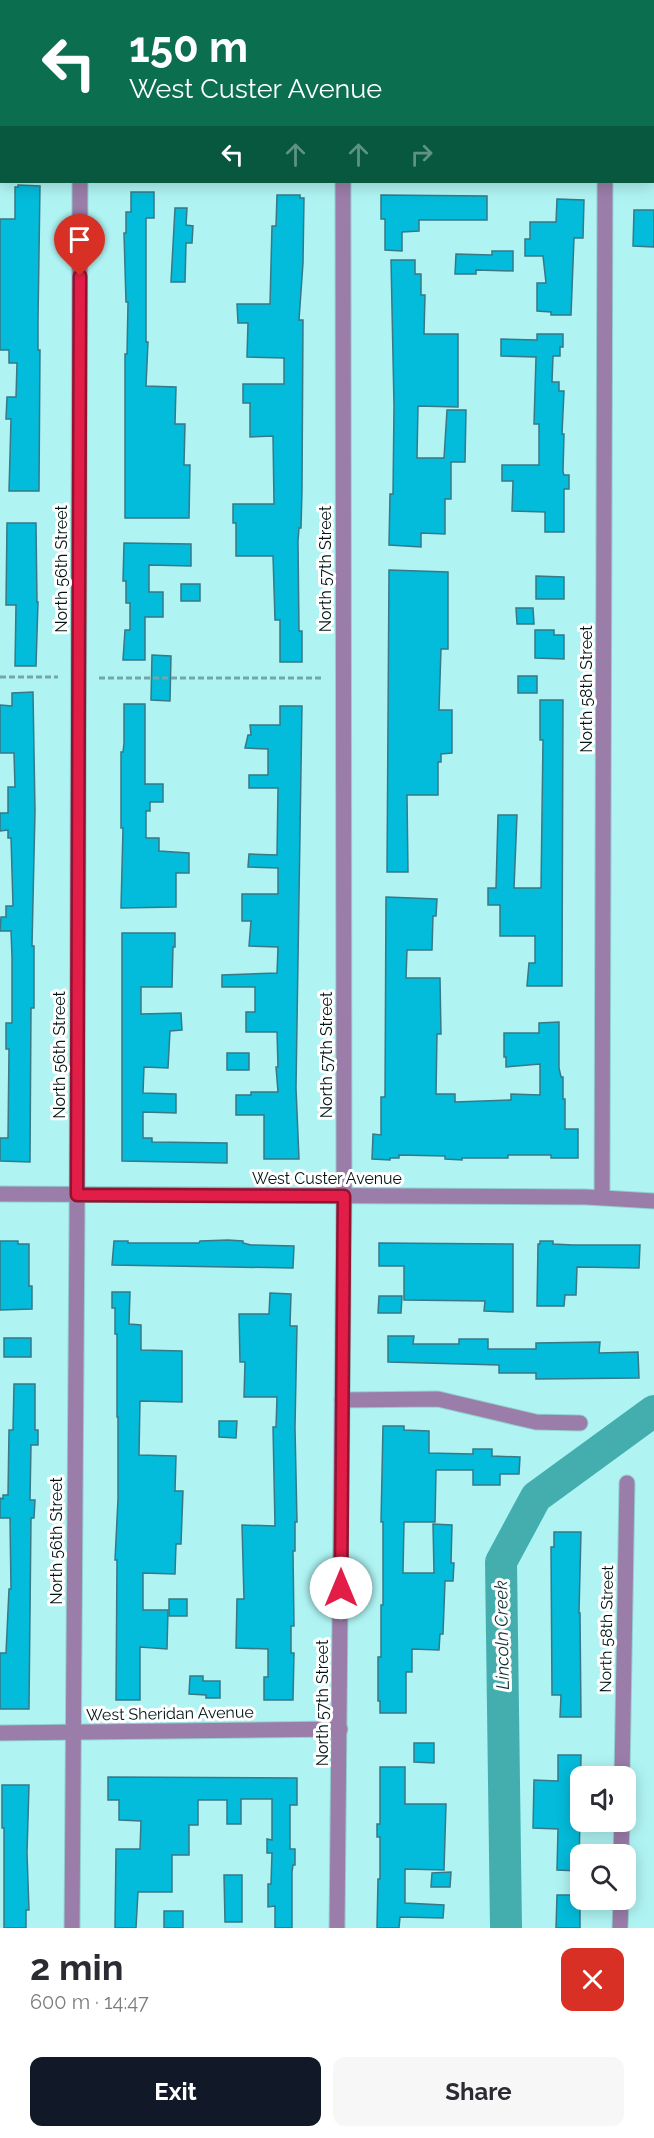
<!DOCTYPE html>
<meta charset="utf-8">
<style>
:root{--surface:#fff;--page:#f7f7f7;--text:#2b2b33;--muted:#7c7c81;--accent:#111827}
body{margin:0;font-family:Raleway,sans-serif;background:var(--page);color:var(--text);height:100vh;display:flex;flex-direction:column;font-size:22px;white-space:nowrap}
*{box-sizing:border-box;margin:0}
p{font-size:20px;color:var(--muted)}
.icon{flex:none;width:33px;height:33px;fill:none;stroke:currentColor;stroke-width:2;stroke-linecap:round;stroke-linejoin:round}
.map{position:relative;height:1928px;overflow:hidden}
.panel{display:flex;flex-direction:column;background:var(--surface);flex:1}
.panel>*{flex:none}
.hud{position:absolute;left:0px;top:0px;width:654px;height:183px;box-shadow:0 3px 15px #0003;background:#0b6e4f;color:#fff;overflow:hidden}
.controls{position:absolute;left:570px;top:1766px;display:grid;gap:12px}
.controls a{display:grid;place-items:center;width:66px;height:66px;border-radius:12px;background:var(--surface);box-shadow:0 3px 15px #0003;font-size:30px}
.pin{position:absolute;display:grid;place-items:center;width:51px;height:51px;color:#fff;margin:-62px -26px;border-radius:50% 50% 50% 0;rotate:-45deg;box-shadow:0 0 6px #0007}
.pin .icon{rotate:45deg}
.me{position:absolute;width:66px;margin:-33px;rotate:0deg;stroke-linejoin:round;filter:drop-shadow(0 0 4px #0008)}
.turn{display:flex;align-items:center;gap:21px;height:126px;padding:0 30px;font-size:27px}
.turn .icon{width:78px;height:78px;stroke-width:2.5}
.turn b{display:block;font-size:42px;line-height:51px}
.lanes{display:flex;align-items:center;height:57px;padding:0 30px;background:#0003;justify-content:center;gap:30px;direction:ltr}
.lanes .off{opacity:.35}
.round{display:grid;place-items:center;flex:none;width:63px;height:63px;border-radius:12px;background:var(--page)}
.overview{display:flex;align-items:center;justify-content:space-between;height:102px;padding:0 30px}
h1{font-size:36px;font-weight:700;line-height:45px}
.cta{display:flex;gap:12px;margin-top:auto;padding:12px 30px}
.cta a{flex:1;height:69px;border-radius:12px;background:var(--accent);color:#fff;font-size:24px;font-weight:700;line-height:69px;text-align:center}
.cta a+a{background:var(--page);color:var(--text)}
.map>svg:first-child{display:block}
</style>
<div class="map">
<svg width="654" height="1928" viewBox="0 0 654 1928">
<rect width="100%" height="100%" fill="#aff4f3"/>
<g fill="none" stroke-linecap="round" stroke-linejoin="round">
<path stroke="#44aeae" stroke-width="32" d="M 506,1928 L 501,1562 L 536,1497 L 654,1411"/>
</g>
<g fill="#03bbda" stroke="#397887" stroke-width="1.5">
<path d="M 18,185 L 40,186 L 38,321 L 38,350 L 40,350 L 39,491 L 9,491 L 11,419 L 6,419 L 7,397 L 16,397 L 17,363 L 9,363 L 9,350 L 0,350 L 0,219 L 15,219 L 15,187 L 18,187 Z"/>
<path d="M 131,192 L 154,192 L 154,218 L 146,218 L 146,342 L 148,342 L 146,386 L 176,387 L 175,424 L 185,424 L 184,465 L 190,465 L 189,518 L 125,518 L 125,354 L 127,354 L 128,302 L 126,302 L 124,233 L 126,233 L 126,212 L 131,212 Z"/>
<path d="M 277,195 L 300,195 L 300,198 L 304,198 L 303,263 L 299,320 L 303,320 L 302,490 L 301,528 L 299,528 L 298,541 L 299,631 L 302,631 L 302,662 L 280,662 L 280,620 L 275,620 L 273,556 L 236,556 L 236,523 L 233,523 L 233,504 L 274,504 L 273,436 L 250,437 L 250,403 L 243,403 L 243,384 L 284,384 L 284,358 L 247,357 L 248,323 L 238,323 L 237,304 L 270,304 L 272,226 L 276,226 Z"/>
<path d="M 381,195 L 487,196 L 487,220 L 419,220 L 419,231 L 402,232 L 402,251 L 385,250 L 385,219 L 381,219 Z"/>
<path d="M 557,199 L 584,200 L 583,238 L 574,238 L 571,315 L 551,315 L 551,312 L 537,311 L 537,283 L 546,283 L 543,256 L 525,256 L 525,239 L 530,239 L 530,222 L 556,222 Z"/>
<path d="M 175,208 L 187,208 L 186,225 L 193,226 L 192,243 L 186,243 L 185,282 L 171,282 Z"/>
<path d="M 634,210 L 654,210 L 654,247 L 633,246 Z"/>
<path d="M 492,251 L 513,251 L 513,271 L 476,270 L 476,274 L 455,274 L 456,254 L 492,255 Z"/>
<path d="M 391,260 L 415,260 L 415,274 L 421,274 L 421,295 L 425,295 L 424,334 L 458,334 L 458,407 L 418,406 L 417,458 L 444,458 L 447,410 L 466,410 L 465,462 L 451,462 L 451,499 L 445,499 L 445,534 L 421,533 L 421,547 L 389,545 L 390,494 L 393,494 L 394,406 Z"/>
<path d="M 537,334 L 563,334 L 563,347 L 560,347 L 560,356 L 553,356 L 552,382 L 559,382 L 559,391 L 564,391 L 562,434 L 564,434 L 563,472 L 564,475 L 569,475 L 569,489 L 564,489 L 564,532 L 545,532 L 545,512 L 512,511 L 513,481 L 502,481 L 502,465 L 539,465 L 539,424 L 534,424 L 536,357 L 501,356 L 501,339 L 537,340 Z"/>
<path d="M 7,523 L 36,523 L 37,602 L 38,602 L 36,666 L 15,666 L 16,605 L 6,605 Z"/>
<path d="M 124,543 L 191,544 L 191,566 L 149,565 L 149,592 L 163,592 L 163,617 L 145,617 L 145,660 L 123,660 L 125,630 L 130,630 L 130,603 L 126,603 L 126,581 L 123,581 Z"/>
<path d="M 389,570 L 448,572 L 448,649 L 441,649 L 439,710 L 452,710 L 452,753 L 441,754 L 441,762 L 438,762 L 438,795 L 407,795 L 408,872 L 387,872 Z"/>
<path d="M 536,576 L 564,577 L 564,599 L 536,599 Z"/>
<rect x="181" y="584" width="19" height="17"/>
<path d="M 516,608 L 533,608 L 534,624 L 517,624 Z"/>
<path d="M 535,630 L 554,630 L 554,635 L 564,635 L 564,659 L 535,658 Z"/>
<path d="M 152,655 L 171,656 L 170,701 L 151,700 Z"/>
<rect x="518" y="676" width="19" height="17"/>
<path d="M 33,692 L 35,811 L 32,946 L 34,946 L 34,1008 L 31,1008 L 30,1162 L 0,1161 L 0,1138 L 8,1138 L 9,1049 L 6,1049 L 6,1023 L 12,1023 L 12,957 L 11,931 L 0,931 L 1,917 L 6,917 L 6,906 L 13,906 L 11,838 L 8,838 L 8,830 L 0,831 L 0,813 L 8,813 L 8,787 L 15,787 L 14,753 L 0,753 L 0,705 L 12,706 L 12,693 Z"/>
<path d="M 540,700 L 563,700 L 562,986 L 527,986 L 529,963 L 535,963 L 535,936 L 500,936 L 500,905 L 488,905 L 488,888 L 496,888 L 498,815 L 517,815 L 514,888 L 541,888 L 543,740 L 540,740 Z"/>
<path d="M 124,704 L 145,704 L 145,784 L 163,784 L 163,802 L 150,802 L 150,811 L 146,811 L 146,838 L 159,838 L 159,851 L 189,853 L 189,873 L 176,873 L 176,907 L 121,908 L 123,828 L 121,828 L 121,752 L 123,752 L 124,743 Z"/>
<path d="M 280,706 L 302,706 L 296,1088 L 299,1159 L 264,1159 L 264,1115 L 236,1115 L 236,1095 L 251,1095 L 251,1092 L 278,1092 L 276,1067 L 278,1067 L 277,1032 L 246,1032 L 246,1012 L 255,1012 L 255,987 L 222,987 L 222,975 L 277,973 L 278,947 L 249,946 L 251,921 L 242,921 L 242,894 L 278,894 L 278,868 L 248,867 L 249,854 L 277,855 L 278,788 L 249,788 L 249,775 L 268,775 L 268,749 L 245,748 L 248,735 L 251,735 L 250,725 L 280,725 Z"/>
<path d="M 386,897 L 437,899 L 436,916 L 433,916 L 432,950 L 407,950 L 406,978 L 440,978 L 441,1034 L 437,1034 L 436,1094 L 455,1094 L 455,1102 L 511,1100 L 511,1094 L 540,1095 L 540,1064 L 506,1067 L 506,1057 L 504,1057 L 504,1033 L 539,1033 L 539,1023 L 559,1022 L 559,1068 L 561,1077 L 563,1077 L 563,1099 L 565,1099 L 565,1129 L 578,1129 L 578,1158 L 551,1158 L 551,1155 L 508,1155 L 508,1158 L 462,1158 L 462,1160 L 445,1159 L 445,1156 L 399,1155 L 399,1158 L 390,1158 L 390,1160 L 372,1159 L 373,1134 L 381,1135 L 381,1097 L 385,1097 Z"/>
<path d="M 122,933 L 175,933 L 175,947 L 173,947 L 172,987 L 141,987 L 141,1014 L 181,1013 L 182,1030 L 170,1031 L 168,1068 L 144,1067 L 143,1093 L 176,1094 L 176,1113 L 143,1112 L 143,1138 L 152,1138 L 152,1142 L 227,1143 L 227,1163 L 122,1161 Z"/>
<rect x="227" y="1053" width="22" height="17"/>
<path d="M 228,1240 L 243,1241 L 243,1243 L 251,1245 L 294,1246 L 293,1268 L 112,1265 L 114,1241 L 128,1241 L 128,1243 L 199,1243 L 200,1241 Z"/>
<path d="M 0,1241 L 18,1241 L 18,1244 L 29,1244 L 29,1286 L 32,1286 L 32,1309 L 0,1310 Z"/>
<path d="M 540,1241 L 553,1241 L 553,1244 L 573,1245 L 640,1245 L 639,1268 L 577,1267 L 576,1295 L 565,1295 L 564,1306 L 537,1306 L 538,1244 L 540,1244 Z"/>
<path d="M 379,1243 L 513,1244 L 513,1312 L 484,1311 L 485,1301 L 404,1300 L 404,1266 L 379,1266 Z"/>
<path d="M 112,1292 L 130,1292 L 129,1324 L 141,1325 L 141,1350 L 182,1351 L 182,1402 L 140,1401 L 139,1455 L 176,1456 L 175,1491 L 183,1491 L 181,1544 L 176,1544 L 175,1574 L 143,1573 L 143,1610 L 168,1610 L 167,1649 L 140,1647 L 140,1700 L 116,1700 L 117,1560 L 115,1560 L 118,1499 L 118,1417 L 117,1417 L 117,1334 L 115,1334 L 115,1308 L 112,1308 Z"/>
<path d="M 270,1293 L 291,1294 L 290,1326 L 297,1326 L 295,1427 L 297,1522 L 295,1522 L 295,1551 L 293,1551 L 294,1626 L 291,1626 L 291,1653 L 294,1653 L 293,1700 L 264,1700 L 264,1677 L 268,1677 L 268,1649 L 236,1648 L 237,1599 L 244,1599 L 242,1525 L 275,1526 L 273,1427 L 276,1427 L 277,1397 L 244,1397 L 245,1362 L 240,1362 L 239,1314 L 269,1314 Z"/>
<path d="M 379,1296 L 402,1296 L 401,1313 L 378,1313 Z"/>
<path d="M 388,1336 L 414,1336 L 413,1344 L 459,1344 L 459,1339 L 488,1339 L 488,1349 L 536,1349 L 536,1343 L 600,1342 L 599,1353 L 638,1352 L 639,1378 L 536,1379 L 536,1373 L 499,1373 L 499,1365 L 388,1362 Z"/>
<rect x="4" y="1338" width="27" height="19"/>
<path d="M 14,1384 L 35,1384 L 35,1430 L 38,1430 L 38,1445 L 31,1445 L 30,1500 L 35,1500 L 34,1518 L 31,1518 L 29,1709 L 0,1709 L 0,1653 L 6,1653 L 9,1589 L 11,1589 L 10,1518 L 0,1518 L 0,1498 L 3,1499 L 3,1495 L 8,1495 L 9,1430 L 13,1430 Z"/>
<path d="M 219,1421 L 237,1421 L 236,1438 L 219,1437 Z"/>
<path d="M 383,1426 L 404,1426 L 404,1430 L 429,1431 L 429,1453 L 473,1454 L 473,1449 L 492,1449 L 492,1456 L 520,1457 L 519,1474 L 500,1474 L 500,1485 L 473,1485 L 473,1470 L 436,1470 L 435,1522 L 404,1522 L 403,1573 L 434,1573 L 433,1524 L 452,1525 L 451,1563 L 454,1563 L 453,1581 L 445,1581 L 443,1634 L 440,1634 L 439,1650 L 412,1649 L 412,1672 L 406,1672 L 406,1713 L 380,1713 L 380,1701 L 378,1701 L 378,1657 L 381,1657 L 381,1605 L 383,1605 L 383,1522 L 381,1522 Z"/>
<path d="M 554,1532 L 581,1532 L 579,1613 L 580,1613 L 581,1717 L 560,1717 L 561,1695 L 552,1695 L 551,1547 L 554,1547 Z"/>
<rect x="169" y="1599" width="18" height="17"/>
<path d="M 190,1676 L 203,1676 L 203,1681 L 220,1681 L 220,1698 L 206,1698 L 206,1695 L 189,1694 Z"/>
<path d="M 414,1743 L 434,1743 L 434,1763 L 414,1762 Z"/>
<path d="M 558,1755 L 581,1755 L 579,1871 L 557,1870 L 558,1829 L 533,1828 L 534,1780 L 558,1781 Z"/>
<path d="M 380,1767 L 405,1767 L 405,1804 L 446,1804 L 444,1870 L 405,1869 L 405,1903 L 444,1905 L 443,1918 L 400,1917 L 399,1928 L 377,1928 L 378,1879 L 380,1879 L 380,1837 L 377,1837 L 377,1824 L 380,1824 Z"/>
<path d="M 108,1777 L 297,1778 L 297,1805 L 290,1805 L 290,1849 L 295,1849 L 295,1865 L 293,1865 L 292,1872 L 292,1928 L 275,1928 L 275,1906 L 268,1907 L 268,1884 L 271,1884 L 272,1853 L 267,1853 L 267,1839 L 272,1840 L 272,1799 L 241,1799 L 241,1824 L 227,1824 L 227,1800 L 198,1800 L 198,1825 L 189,1825 L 189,1855 L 172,1855 L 172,1892 L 138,1892 L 136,1928 L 115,1928 L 116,1849 L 140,1849 L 141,1821 L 119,1820 L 119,1800 L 108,1800 Z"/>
<path d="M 2,1785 L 29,1785 L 27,1853 L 29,1910 L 26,1910 L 26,1928 L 4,1928 L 4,1828 L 2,1828 Z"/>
<path d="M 451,1872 L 450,1887 L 431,1887 L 432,1873 Z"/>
<path d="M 224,1875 L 242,1875 L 242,1922 L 225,1922 Z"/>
<path d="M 557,1895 L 580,1895 L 580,1928 L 556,1928 Z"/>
<rect x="164" y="1911" width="19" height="17"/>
</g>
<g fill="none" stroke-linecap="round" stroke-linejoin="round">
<g stroke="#93d0cf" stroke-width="17">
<g id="minor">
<path d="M 82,2 L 82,0"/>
<path d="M 345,2 L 345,0"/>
<path d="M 608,2 L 608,0"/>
<path d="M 0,129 L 2,129"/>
<path d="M 652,131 L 654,131"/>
<path d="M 0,151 L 2,151"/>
<path d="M 652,155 L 654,155"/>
<path d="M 0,1194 L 586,1197 L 654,1201"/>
<path d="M 602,1197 L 605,182"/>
<path d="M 342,1400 L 438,1399 L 536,1422 L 580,1423"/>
<path d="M 0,1733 L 340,1729"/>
<path d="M 622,1776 L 627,1483"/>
<path d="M 621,1854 L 622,1821"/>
<path d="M 72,1928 L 77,1220 L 80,182"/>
<path d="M 337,1928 L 344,1196 L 343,182"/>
<path d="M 620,1928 L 621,1899"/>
</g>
</g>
<g stroke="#73a7a7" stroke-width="3" stroke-dasharray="6 3" stroke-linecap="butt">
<path d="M 0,677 L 58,677"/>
<path d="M 99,678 L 324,678"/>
</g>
<use href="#minor" stroke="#9b7da9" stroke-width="15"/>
</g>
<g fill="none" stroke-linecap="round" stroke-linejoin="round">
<g stroke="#92132f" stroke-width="15">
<path id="route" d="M 80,276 L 77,1195 L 344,1196 L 341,1588"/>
</g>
<use href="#route" stroke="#e11d48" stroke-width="10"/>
</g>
<g text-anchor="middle" stroke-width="6" stroke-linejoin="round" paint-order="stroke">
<g font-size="16" fill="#001414" stroke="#fff">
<text transform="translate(61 569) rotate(-90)" y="6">North 56th Street</text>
<text transform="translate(325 569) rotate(-90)" y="6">North 57th Street</text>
<text transform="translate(586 689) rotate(-90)" y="6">North 58th Street</text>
<text transform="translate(59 1055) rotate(-90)" y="6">North 56th Street</text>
<text transform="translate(326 1055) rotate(-90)" y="6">North 57th Street</text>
<text x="327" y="1184">West Custer Avenue</text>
<text transform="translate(56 1541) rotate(-90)" y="6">North 56th Street</text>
<text transform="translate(606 1629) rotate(-89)" y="6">North 58th Street</text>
<text transform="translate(322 1703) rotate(-90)" y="6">North 57th Street</text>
<text transform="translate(170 1713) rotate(-1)" y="6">West Sheridan Avenue</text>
</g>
<g font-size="18" font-style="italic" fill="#133434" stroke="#fff">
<text transform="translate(502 1635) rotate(-91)" y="6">Lincoln Creek</text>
</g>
</g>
</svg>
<div class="controls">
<a><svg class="icon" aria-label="sound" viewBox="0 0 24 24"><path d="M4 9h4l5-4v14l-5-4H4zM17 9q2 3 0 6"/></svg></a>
<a><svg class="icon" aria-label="search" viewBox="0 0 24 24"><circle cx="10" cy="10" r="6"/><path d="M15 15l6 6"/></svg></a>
</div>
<div class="pin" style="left:80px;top:276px;background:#d93025"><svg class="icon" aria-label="arrive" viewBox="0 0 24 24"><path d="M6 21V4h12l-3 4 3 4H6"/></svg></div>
<svg class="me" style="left:341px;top:1588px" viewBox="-20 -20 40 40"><circle r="19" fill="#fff"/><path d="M0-13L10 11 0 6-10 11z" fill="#e11d48"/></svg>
<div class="hud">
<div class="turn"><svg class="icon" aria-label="left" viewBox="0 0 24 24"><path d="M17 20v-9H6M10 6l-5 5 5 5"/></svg><div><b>150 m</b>West Custer Avenue</div></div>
<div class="lanes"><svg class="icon" aria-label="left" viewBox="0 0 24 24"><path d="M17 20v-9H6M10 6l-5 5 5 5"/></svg><svg class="icon off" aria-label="ahead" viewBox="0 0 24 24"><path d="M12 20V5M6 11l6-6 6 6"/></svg><svg class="icon off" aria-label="ahead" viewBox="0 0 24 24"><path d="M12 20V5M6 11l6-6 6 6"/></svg><svg class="icon off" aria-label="right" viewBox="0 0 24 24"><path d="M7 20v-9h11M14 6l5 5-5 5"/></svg></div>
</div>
</div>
<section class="panel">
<div class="overview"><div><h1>2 min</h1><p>600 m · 14:47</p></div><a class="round" style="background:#d93025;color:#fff"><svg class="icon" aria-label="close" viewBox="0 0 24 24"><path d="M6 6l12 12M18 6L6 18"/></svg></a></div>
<div class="cta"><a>Exit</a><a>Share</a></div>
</section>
